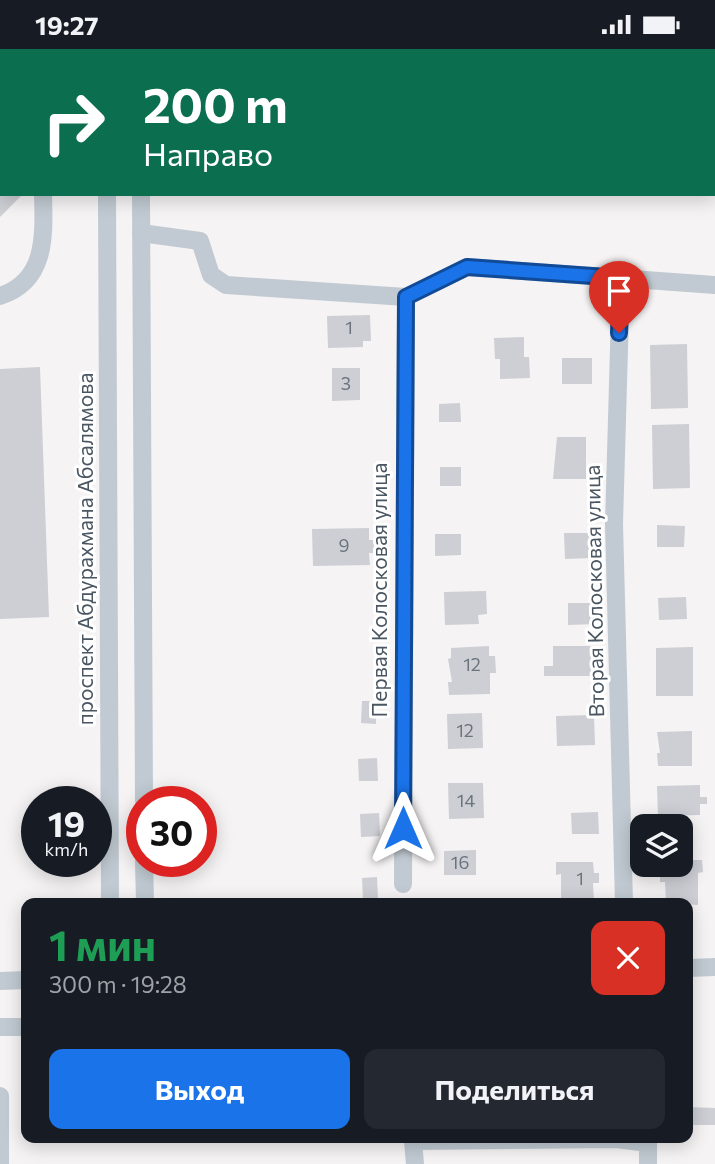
<!DOCTYPE html>
<html lang="ru">
<meta charset="utf-8">
<style>
:root{--surface:#171b24;--page:#242831;--text:#f1f3f6;--muted:#9ea1a6;--accent:#1a73e8}
body{margin:0;font-family:Commissioner,sans-serif;background:var(--page);color:var(--text);height:100vh;display:flex;flex-direction:column;font-size:26px;white-space:nowrap}
*{box-sizing:border-box;margin:0}
p{font-size:23px;color:var(--muted)}
.icon{flex:none;width:38px;height:38px;fill:none;stroke:currentColor;stroke-width:2;stroke-linecap:round;stroke-linejoin:round}
.map{position:relative;flex:1;overflow:hidden}
.panel{position:absolute;left:21px;top:849px;width:672px;height:245px;display:flex;flex-direction:column;background:var(--surface);border-radius:14px;box-shadow:0 4px 18px #0003}
.panel>*{flex:none}
.top-card{position:absolute;left:0px;top:0px;width:716px;height:147px;box-shadow:0 4px 18px #0003;background:#0b6e4f;color:#fff;overflow:hidden}
.controls{position:absolute;left:630px;top:765px;display:grid;gap:14px}
.controls a{display:grid;place-items:center;width:63px;height:63px;border-radius:14px;background:var(--surface);box-shadow:0 4px 18px #0003;font-size:35px}
.speed{position:absolute;left:21px;top:737px;display:flex;gap:14px;font-size:35px;font-weight:700;text-align:center}
.speed>*{display:grid;place-content:center;width:91px;height:91px;border-radius:50%;background:var(--surface);box-shadow:0 4px 18px #0003;line-height:1}
.speed small{font-size:18px;font-weight:400}
.speed .limit{border:10px solid #d22;background:#fff;color:#111}
.pin{position:absolute;display:grid;place-items:center;width:60px;height:60px;color:#fff;margin:-72px -30px;border-radius:50% 50% 50% 0;rotate:-45deg;box-shadow:0 0 7px #0007}
.pin .icon{rotate:45deg}
.me{position:absolute;width:77px;margin:-38px;rotate:0deg;stroke-linejoin:round;filter:drop-shadow(0 0 5px #0008)}
.turn{display:flex;align-items:center;gap:24px;height:147px;padding:0 28px;font-size:32px}
.turn .icon{width:91px;height:91px;stroke-width:2.5}
.turn b{display:block;font-size:49px;line-height:60px}
.round{display:grid;place-items:center;flex:none;width:74px;height:74px;border-radius:14px;background:var(--page)}
.summary{display:flex;align-items:center;justify-content:space-between;height:119px;padding:0 28px}
h1{font-size:42px;font-weight:700;line-height:52px;color:#1e9e55}
.primary-button{display:flex;gap:14px;margin-top:auto;padding:14px 28px}
.primary-button a{flex:1;height:80px;border-radius:14px;background:var(--accent);color:#fff;font-size:28px;font-weight:700;line-height:80px;text-align:center}
.primary-button a+a{background:var(--page);color:var(--text)}
.status{display:flex;justify-content:space-between;align-items:center;height:49px;padding:0 35px;background:var(--surface);direction:ltr}
.status svg{height:19px;fill:currentColor}
.map>svg:first-child{display:block}
</style>
<div class="status"><b>19:27</b><svg viewBox="0 0 49 12"><path d="M0 12V9h3v3zM5 12V6h3v6zM10 12V3h3v9zM15 12V0h3v12zM26 1h20v11H26zM47 4h2v5h-2z"/></svg></div>
<div class="map">
<svg width="715" height="1115" viewBox="0 0 715 1115">
<rect width="100%" height="100%" fill="#f5f3f3"/>
<g fill="#cdcfd5">
<path d="M 0,145 L 23,145 L 0,168 Z"/>
<path d="M 370,266 L 371,292 L 363,292 L 363,298 L 328,299 L 327,267 Z"/>
<path d="M 524,288 L 524,308 L 529,308 L 530,329 L 500,330 L 500,310 L 495,310 L 494,289 Z"/>
<path d="M 687,295 L 688,359 L 651,360 L 650,296 Z"/>
<rect x="562" y="309" width="30" height="26"/>
<path d="M 40,318 L 49,568 L 0,570 L 0,320 Z"/>
<path d="M 332,319 L 360,319 L 360,351 L 332,352 Z"/>
<path d="M 460,354 L 461,373 L 439,373 L 439,355 Z"/>
<path d="M 689,375 L 690,439 L 653,440 L 652,376 Z"/>
<path d="M 557,388 L 586,388 L 586,430 L 553,430 Z"/>
<rect x="440" y="418" width="21" height="19"/>
<path d="M 657,476 L 685,477 L 684,498 L 657,498 Z"/>
<path d="M 369,479 L 369,491 L 376,491 L 376,504 L 369,504 L 370,516 L 313,517 L 312,480 Z"/>
<path d="M 564,484 L 592,484 L 592,509 L 565,510 Z"/>
<path d="M 435,485 L 461,485 L 461,506 L 435,507 Z"/>
<path d="M 486,542 L 487,565 L 478,566 L 479,575 L 445,576 L 444,543 Z"/>
<path d="M 686,548 L 687,570 L 659,571 L 658,549 Z"/>
<path d="M 568,554 L 595,554 L 595,575 L 568,576 Z"/>
<path d="M 489,597 L 489,607 L 495,607 L 496,624 L 490,624 L 490,645 L 449,646 L 448,633 L 452,633 L 448,610 L 451,609 L 451,599 Z"/>
<path d="M 553,597 L 593,597 L 594,627 L 544,627 L 544,617 L 553,617 Z"/>
<path d="M 693,598 L 693,647 L 656,647 L 656,599 Z"/>
<path d="M 362,652 L 376,652 L 376,675 L 361,674 Z"/>
<path d="M 482,664 L 483,699 L 448,700 L 447,665 Z"/>
<path d="M 594,666 L 595,696 L 557,697 L 556,667 Z"/>
<path d="M 692,682 L 692,717 L 658,717 L 657,704 L 660,704 L 657,683 Z"/>
<path d="M 377,709 L 378,732 L 359,732 L 358,710 Z"/>
<path d="M 448,734 L 483,734 L 484,769 L 449,770 Z"/>
<path d="M 700,736 L 700,748 L 707,748 L 707,755 L 700,755 L 700,766 L 658,767 L 657,737 Z"/>
<path d="M 598,763 L 599,785 L 572,785 L 571,764 Z"/>
<path d="M 379,764 L 380,787 L 361,788 L 360,765 Z"/>
<path d="M 476,801 L 476,826 L 444,826 L 444,802 Z"/>
<path d="M 681,811 L 702,811 L 703,823 L 698,824 L 698,856 L 666,854 L 665,833 L 660,833 L 660,823 L 665,823 L 665,816 L 681,816 Z"/>
<path d="M 556,813 L 593,813 L 594,824 L 599,824 L 599,834 L 593,834 L 594,854 L 561,854 L 561,825 L 556,826 Z"/>
<path d="M 377,828 L 378,851 L 363,851 L 362,829 Z"/>
<path d="M 688,1058 L 715,1059 L 715,1076 L 688,1076 Z"/>
</g>
<g fill="none" stroke-linecap="round" stroke-linejoin="round">
<g stroke="#c1cad2" stroke-width="18">
<path d="M 41,0 L 41,2"/>
<path d="M 106,0 L 106,2"/>
<path d="M 139,0 L 139,2"/>
<path d="M 0,4 L 2,4"/>
<path d="M 0,104 L 2,106"/>
<path d="M 107,145 L 110,854"/>
<path d="M 141,145 L 144,752"/>
<path d="M 141,184 L 200,192 L 211,226 L 226,236 L 406,248 L 467,218 L 715,236"/>
<path d="M 621,229 L 614,475 L 624,854"/>
<path d="M 0,247 C 47,232 44,186 43,145"/>
<path d="M 144,812 L 145,854"/>
<path d="M 403,835 L 406,248"/>
<path d="M 688,919 L 715,918"/>
<path d="M 0,932 L 26,931"/>
<path d="M 0,978 L 26,978"/>
<path d="M 0,1047 L 0,1115"/>
<path d="M 415,1115 L 413,1092 L 616,1090 L 648,1094 L 648,1115"/>
</g>
</g>
<g fill="none" stroke-linecap="round" stroke-linejoin="round">
<g stroke="#114b97" stroke-width="18">
<path id="route" d="M 403,779 L 406,248 L 467,218 L 621,229 L 619,284"/>
</g>
<use href="#route" stroke="#1a73e8" stroke-width="12"/>
</g>
<g text-anchor="middle" stroke-width="6" stroke-linejoin="round" paint-order="stroke">
<g font-size="18" fill="#6b747e">
<text x="349" y="285">1</text>
<text x="346" y="341">3</text>
<text x="344" y="503">9</text>
<text x="472" y="622">12</text>
<text x="465" y="688">12</text>
<text x="466" y="758">14</text>
<text x="460" y="820">16</text>
<text x="580" y="836">1</text>
</g>
<g font-size="21" fill="#4a5661" stroke="#fff">
<text transform="translate(86 500) rotate(-90)" y="7">проспект Абдурахмана Абсалямова</text>
<text transform="translate(380 541) rotate(-90)" y="7">Первая Колосковая улица</text>
<text transform="translate(595 542) rotate(-91)" y="7">Вторая Колосковая улица</text>
</g>
</g>
</svg>
<div class="controls">
<a><svg class="icon" aria-label="layers" viewBox="0 0 24 24"><path d="M12 4l9 5-9 5-9-5zM3 14l9 5 9-5"/></svg></a>
</div>
<div class="speed"><div>19<small>km/h</small></div><div class="limit">30</div></div>
<div class="pin" style="left:619px;top:284px;background:#d93025"><svg class="icon" aria-label="arrive" viewBox="0 0 24 24"><path d="M6 21V4h12l-3 4 3 4H6"/></svg></div>
<svg class="me" style="left:403px;top:779px" viewBox="-20 -20 40 40"><path d="M0-17L14 15 0 8-14 15z" fill="#1a73e8" stroke="#fff" stroke-width="4"/></svg>
<div class="top-card">
<div class="turn"><svg class="icon" aria-label="right" viewBox="0 0 24 24"><path d="M7 20v-9h11M14 6l5 5-5 5"/></svg><div><b>200 m</b>Направо</div></div>
</div>
<section class="panel">
<div class="summary"><div><h1>1 мин</h1><p>300 m · 19:28</p></div><a class="round" style="background:#d93025;color:#fff"><svg class="icon" aria-label="close" viewBox="0 0 24 24"><path d="M6 6l12 12M18 6L6 18"/></svg></a></div>
<div class="primary-button"><a>Выход</a><a>Поделиться</a></div>
</section>
</div>
